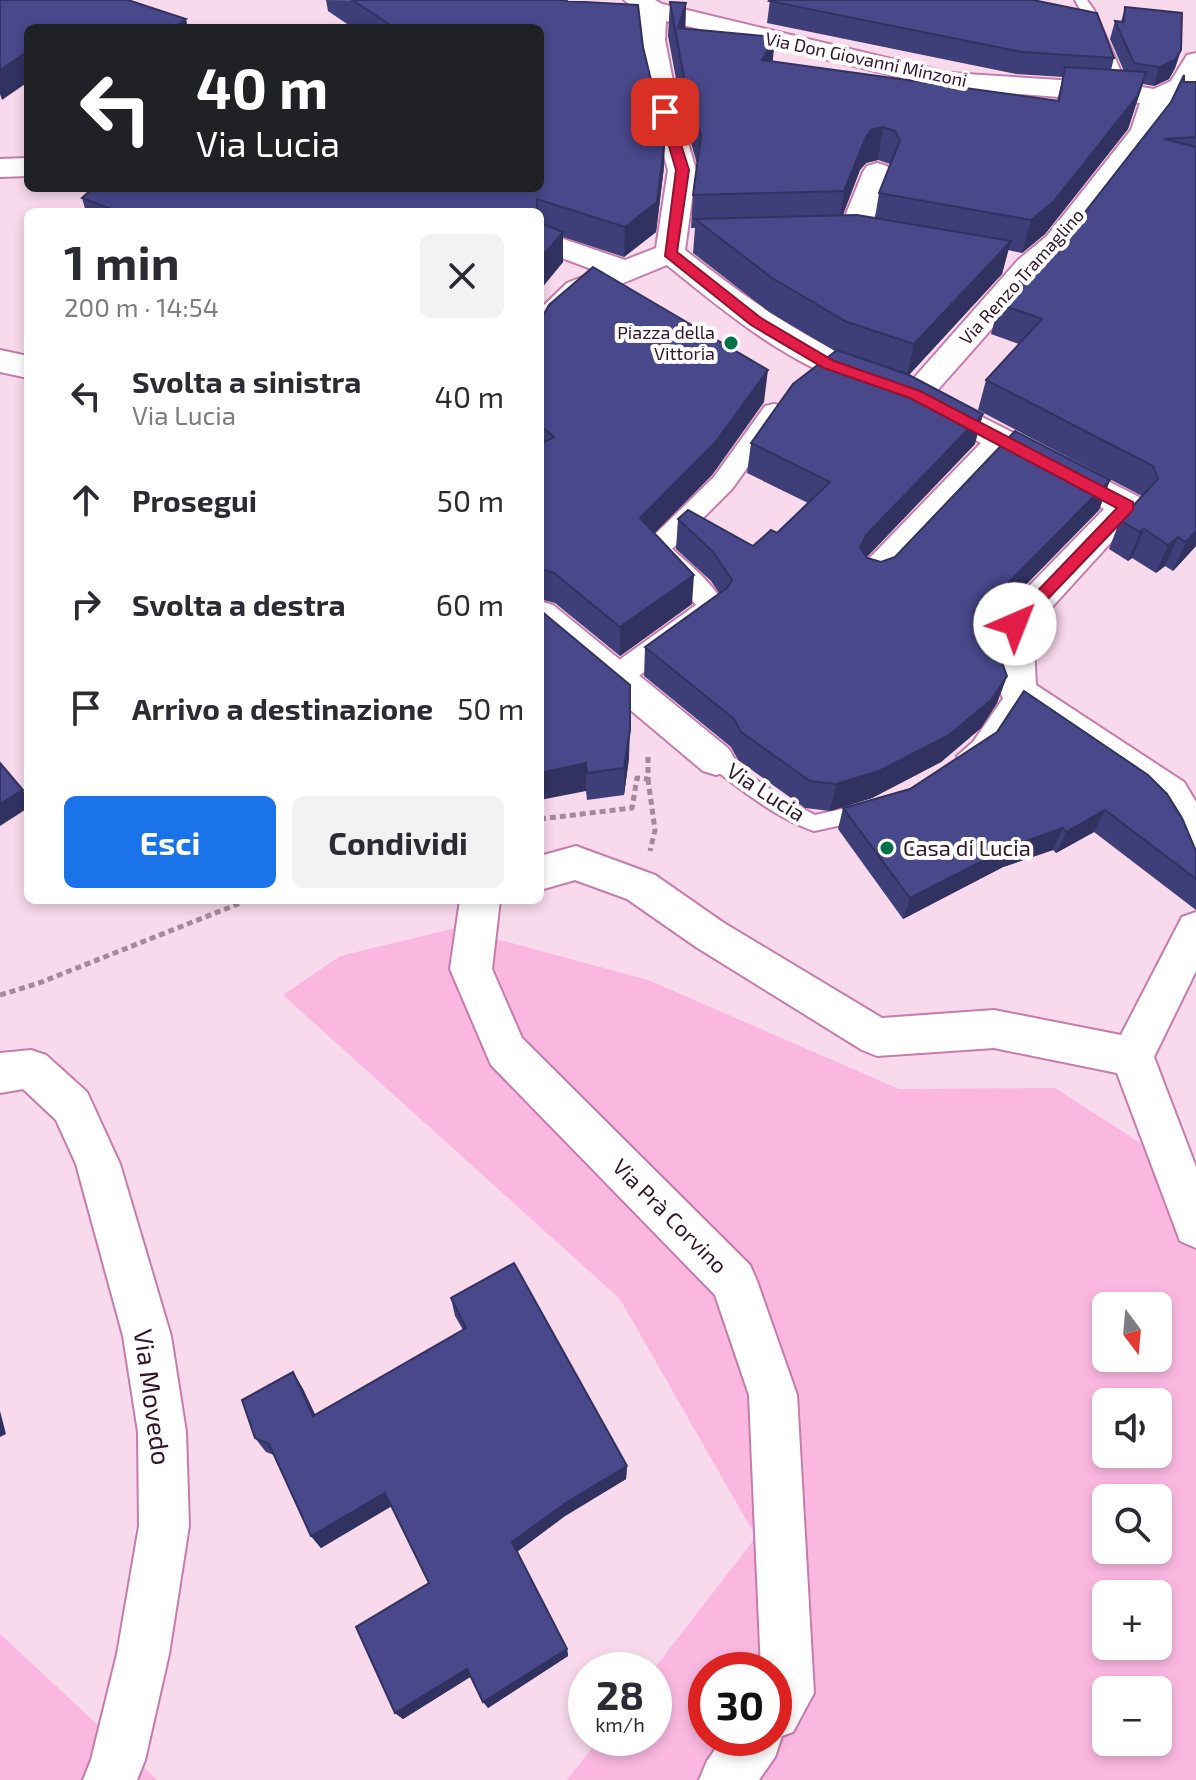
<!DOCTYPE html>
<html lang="it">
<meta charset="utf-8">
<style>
:root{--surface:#fff;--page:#f2f2f3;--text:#2b2b33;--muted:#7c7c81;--accent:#1a73e8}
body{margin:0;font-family:"Exo 2",sans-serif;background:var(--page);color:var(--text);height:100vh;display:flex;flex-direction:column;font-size:30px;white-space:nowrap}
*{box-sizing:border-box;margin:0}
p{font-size:26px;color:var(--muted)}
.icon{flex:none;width:44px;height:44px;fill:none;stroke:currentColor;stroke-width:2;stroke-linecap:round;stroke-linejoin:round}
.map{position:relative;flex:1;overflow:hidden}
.side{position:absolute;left:24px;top:208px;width:520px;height:696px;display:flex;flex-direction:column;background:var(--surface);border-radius:12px;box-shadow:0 4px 12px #0003}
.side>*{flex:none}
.hud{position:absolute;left:24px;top:24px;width:520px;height:168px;border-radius:12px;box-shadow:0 4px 12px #0003;background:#202124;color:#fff;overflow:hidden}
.needle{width:52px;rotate:164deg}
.tools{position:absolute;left:1092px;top:1292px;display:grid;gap:16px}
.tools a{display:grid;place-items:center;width:80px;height:80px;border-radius:12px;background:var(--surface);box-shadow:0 4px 12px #0003;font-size:40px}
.speed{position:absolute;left:568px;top:1652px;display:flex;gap:16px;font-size:40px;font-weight:700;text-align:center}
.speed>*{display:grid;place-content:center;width:104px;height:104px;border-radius:50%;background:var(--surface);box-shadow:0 4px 12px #0003;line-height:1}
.speed small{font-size:20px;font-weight:400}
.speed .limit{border:12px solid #d22;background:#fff;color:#111}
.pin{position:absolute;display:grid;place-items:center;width:68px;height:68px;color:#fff;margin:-34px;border-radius:16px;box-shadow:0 4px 12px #0006}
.me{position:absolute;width:88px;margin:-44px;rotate:44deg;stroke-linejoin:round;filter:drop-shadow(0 0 6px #0008)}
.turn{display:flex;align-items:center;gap:28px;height:168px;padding:0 40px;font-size:36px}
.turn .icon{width:104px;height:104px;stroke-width:2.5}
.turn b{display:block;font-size:56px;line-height:68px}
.round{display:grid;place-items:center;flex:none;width:84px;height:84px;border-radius:12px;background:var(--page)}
.headline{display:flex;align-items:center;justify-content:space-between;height:136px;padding:0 40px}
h1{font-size:48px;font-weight:700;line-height:60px}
.action{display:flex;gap:16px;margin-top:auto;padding:16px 40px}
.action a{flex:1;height:92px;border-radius:12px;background:var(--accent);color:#fff;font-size:32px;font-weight:700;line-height:92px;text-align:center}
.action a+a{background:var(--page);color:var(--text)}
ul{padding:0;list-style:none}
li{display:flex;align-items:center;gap:24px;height:104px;padding:0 40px}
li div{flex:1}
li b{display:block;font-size:30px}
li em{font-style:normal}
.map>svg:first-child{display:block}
</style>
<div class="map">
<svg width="1196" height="1780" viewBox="0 0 1196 1780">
<rect width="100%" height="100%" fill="#f9d9ec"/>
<g fill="#fab8e1" fill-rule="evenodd">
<path d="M 456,928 L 648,980 L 899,1089 L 1055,1088 L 1142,1144 L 1196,1225 L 1196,1780 L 567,1780 L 600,1738 L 654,1738 L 653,1670 L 756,1537 L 620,1299 L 283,995 L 340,956 ZM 1106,1306 L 1158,1306 L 1158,1358 L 1106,1358 ZM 1106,1402 L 1158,1402 L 1158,1454 L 1106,1454 ZM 1106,1498 L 1158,1498 L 1158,1550 L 1106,1550 ZM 1106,1594 L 1158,1594 L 1158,1646 L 1106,1646 ZM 706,1670 L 774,1670 L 774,1738 L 706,1738 ZM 1106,1690 L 1158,1690 L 1158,1742 L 1106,1742 Z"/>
<path d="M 0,1634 L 157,1780 L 0,1780 Z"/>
</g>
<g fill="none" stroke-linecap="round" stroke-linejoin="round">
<g stroke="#c57cab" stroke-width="4">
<g id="service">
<path d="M 1075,0 L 1087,0 L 1094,10 L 1130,92 L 1128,95 L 1116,92 L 1093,33 Z"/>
<path d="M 1018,685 L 1027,692 L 987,752 L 966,764 L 959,761 L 957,756 L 973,742 L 1011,687 Z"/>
<path d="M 716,752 L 784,799 L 815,815 L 865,804 L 872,806 L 875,812 L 872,818 L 865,820 L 814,831 C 774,817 742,790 709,765 L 707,760 L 709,755 Z"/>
</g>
</g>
<g stroke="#c57cab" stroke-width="4">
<path id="pedestrian" d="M 774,404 L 783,406 L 786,412 L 783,418 L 732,489 L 672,549 C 692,566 713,584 726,607 L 722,614 L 628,684 L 618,687 L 608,684 L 604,676 L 608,668 L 696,605 L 677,582 L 642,550 L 646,543 L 714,477 L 765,406 Z"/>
</g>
<g stroke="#c57cab" stroke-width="4">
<g id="minor">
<path d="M 624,0 L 655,0 L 662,4 L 950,73 L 1123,84 L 1154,89 L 1171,81 L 1187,55 L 1196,53 C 1196,62 1196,76 1196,85 C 1191,103 1166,89 1159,131 L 1067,250 L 1040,274 L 935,393 L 1139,497 L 1144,506 L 1033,628 L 1036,685 L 1184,782 L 1196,802 L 1196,852 L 1182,847 L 1156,804 L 1005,702 L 1000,692 L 997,624 L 1002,614 L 1104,509 L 1006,457 L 886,584 L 874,588 L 862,584 L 857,575 L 862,566 L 981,443 L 920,411 L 916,406 L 904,403 L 899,395 L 1018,260 L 1047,236 L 1131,130 L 1140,103 L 950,89 L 666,21 L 665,40 L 679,112 L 696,170 L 685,250 C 747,299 809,343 883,372 L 888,380 L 883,388 L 872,391 C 794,369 728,315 667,265 L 589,297 L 551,333 L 540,336 L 540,309 L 567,283 L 597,271 L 540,250 L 540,231 L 625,260 L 656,248 L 668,170 L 651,112 L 639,40 L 640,13 Z"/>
<path d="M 28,158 L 28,176 L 0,177 L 0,159 Z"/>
<path d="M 877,163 L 887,166 L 891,172 L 867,236 L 862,243 L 852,245 L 842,243 L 837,236 L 863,172 L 867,166 Z"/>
<path d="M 0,350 L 28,356 L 28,378 L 0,372 Z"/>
<path d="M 540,601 L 553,605 L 729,749 L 735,760 L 729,771 L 716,775 L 703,771 L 540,634 Z"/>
<path d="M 576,846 L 655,875 L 724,923 L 882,1018 L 994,1010 L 1121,1035 L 1182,917 L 1196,912 L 1196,971 L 1154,1057 L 1196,1167 L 1196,1248 L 1180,1241 L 1117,1073 L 994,1048 L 877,1056 L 862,1050 L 696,947 L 627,899 L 575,880 L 540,890 L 540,856 Z"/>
<path d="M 460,900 L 500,900 L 492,969 L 522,1038 L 750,1265 L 757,1281 L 797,1395 L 814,1693 L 793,1732 L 782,1736 L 775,1757 L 759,1780 L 699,1780 L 707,1761 L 723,1738 L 774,1738 L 774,1670 L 761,1670 L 749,1395 L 715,1295 L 491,1065 L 450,969 Z"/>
<path d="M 31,1050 L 46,1055 L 87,1092 L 120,1164 L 171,1336 L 186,1432 L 189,1526 L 169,1654 L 145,1760 L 137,1780 L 83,1780 L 91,1760 L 117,1654 L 139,1526 L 138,1432 L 123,1336 L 76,1164 L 56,1120 L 23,1089 L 0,1093 L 0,1053 Z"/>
</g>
</g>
<g stroke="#a6889b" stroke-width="5" stroke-dasharray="6 4" stroke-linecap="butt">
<path d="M 648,779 L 655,830 L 650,851"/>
<path d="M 540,819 L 632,808 L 637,778 L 648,779 L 648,754"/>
<path d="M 0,995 L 39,983 L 248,900"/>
</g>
<use href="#service" fill="#fff" fill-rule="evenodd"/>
<use href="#pedestrian" fill="#fff" fill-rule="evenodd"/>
<use href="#minor" fill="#fff" fill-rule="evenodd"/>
</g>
<g fill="#3e3e78" fill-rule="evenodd">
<path d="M 326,0 L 578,2 L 643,47 L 664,167 L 656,232 L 624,257 L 563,237 L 563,262 L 540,290 L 540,212 L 86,212 L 82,198 L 540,188 L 540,28 L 353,28 L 328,11 Z"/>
<path d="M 770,0 L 1114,58 L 1111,70 L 1124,71 L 1110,39 L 1115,21 L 1121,22 L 1125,7 L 1181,50 L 1175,68 L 1169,79 L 1154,86 L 1143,84 L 1128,129 L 1045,234 L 1022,253 L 1008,250 L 1002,274 L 909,375 L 975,444 L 867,557 L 881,562 L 1110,480 L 1099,510 L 1000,611 L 991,633 L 1007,676 L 997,703 L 981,728 L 941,762 L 872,798 L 830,811 L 805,808 L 738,760 L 731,747 L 644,676 L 645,647 L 719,593 L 711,581 L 676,549 L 678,519 L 753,546 L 777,533 L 808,503 L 747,473 L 751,443 L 835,351 L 769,312 L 693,253 L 695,228 L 691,228 L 693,195 L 697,164 L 682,111 L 668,36 L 670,2 L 686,3 L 685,29 L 775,37 L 772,62 L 1057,101 L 1063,77 L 1016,74 L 767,23 ZM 878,160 L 890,164 L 879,193 L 875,218 L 843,215 L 860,170 L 866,163 Z"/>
<path d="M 1184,82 L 1196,82 L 1196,546 L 1173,571 L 1165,566 L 1156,573 L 1132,558 L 1128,561 L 1109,549 L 1120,520 L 1142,496 L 978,410 L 986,380 L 1019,344 L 991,334 L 999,304 L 1078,221 L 1171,102 Z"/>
<path d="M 540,321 L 764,402 L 712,475 L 654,533 L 692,604 L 620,656 L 555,603 L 540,599 Z"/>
<path d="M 540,610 L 629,758 L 624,795 L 587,800 L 586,791 Z"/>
<path d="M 1024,691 L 1196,879 L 1196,910 L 1094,832 L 1056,853 L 1053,850 L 1003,867 L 903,919 L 838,829 L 843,808 L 910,789 L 997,732 Z"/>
<path d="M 451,1298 L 627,1466 L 626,1479 L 565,1516 L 517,1552 L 567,1649 L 568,1656 L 488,1708 L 471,1676 L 403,1719 L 395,1713 L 429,1583 L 391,1506 L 321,1548 L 311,1536 L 274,1455 L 266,1452 L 255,1438 L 293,1372 L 303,1389 L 315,1415 L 463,1330 L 455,1316 Z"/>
</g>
<g fill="#323261">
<path d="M 686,3 L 685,36 L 678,28 Z"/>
<path d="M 186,19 L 188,28 L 174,28 Z"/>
<path d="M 775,37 L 772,70 L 762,60 Z"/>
<path d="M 1181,50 L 1175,68 L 1169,79 L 1154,86 L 1159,67 Z"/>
<path d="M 28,51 L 28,82 L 2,100 L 0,94 L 0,70 Z"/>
<path d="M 1146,72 L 1128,129 L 1045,234 L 1022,253 L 1031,220 Z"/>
<path d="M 883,127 L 878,160 L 866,163 L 860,170 L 839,224 L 844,191 L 866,137 L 871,130 Z"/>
<path d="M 665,138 L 664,167 L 656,232 L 624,257 L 625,227 Z"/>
<path d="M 563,232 L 563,262 L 540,290 L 540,259 Z"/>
<path d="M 1011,241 L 1002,274 L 907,377 L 914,344 Z"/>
<path d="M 768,370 L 764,402 L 712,475 L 639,549 L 640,518 Z"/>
<path d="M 983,414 L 975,444 L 860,564 L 860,547 L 866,535 Z"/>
<path d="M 1110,480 L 1099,510 L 1000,611 L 981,659 L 990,630 L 1009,582 Z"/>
<path d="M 1144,529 L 1132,558 L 1128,561 L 1140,532 Z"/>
<path d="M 1196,531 L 1196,546 L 1173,571 L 1186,542 Z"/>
<path d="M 1178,537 L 1165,566 L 1156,573 L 1168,545 Z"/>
<path d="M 694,575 L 692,604 L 620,656 L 620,627 Z"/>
<path d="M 1007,676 L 997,703 L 981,728 L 941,762 L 872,798 L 830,811 L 836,784 Z"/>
<path d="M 630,730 L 629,758 L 624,795 L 624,768 Z"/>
<path d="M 586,763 L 586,791 L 540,800 L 540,773 Z"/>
<path d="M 23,790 L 28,800 L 28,808 L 0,826 L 0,804 Z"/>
<path d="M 1105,810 L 1094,832 L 1056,853 L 1066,832 Z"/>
<path d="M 1063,828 L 1053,850 L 1003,867 L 903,919 L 910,898 L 1012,846 Z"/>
<path d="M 293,1372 L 303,1389 L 323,1431 L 313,1416 Z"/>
<path d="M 0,1411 L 6,1434 L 0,1437 Z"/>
<path d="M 627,1466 L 626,1479 L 565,1516 L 515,1553 L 512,1542 L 564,1504 Z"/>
<path d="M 385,1493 L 392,1506 L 321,1548 L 311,1536 Z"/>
<path d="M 567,1649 L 568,1656 L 488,1708 L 483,1702 Z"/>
<path d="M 467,1669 L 472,1676 L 403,1719 L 395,1713 Z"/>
</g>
<g fill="#48488b" stroke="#323261" stroke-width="2">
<path d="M 0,0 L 128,0 L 186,19 L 174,28 L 28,28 L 28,51 L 0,70 Z"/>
<path d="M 352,0 L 567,0 L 566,1 L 638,5 L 643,47 L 665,138 L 657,202 L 625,227 L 537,199 L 537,212 L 119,212 L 82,198 L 93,188 L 540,188 L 540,28 L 395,28 Z"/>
<path d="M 770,0 L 1033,0 L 1097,13 L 1114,58 L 1022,52 L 769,1 Z"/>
<path d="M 670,2 L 686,3 L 678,28 L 775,37 L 762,60 L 1059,101 L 1065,67 L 1146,72 L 1138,95 L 1054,201 L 1031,220 L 879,193 L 900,140 L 895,131 L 883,127 L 871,130 L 866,137 L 844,191 L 693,195 L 701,136 L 684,78 Z"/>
<path d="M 1125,7 L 1182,13 L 1181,50 L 1175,60 L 1159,67 L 1134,63 L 1115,21 L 1124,22 Z"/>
<path d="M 1184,75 L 1184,82 L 1196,82 L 1196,137 L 1164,139 L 1196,147 L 1196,531 L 1186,542 L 1178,537 L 1168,545 L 1144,529 L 1140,532 L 1120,520 L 1158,479 L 1153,466 L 986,380 L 1042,319 L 999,304 L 1051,246 L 1078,221 L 1171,102 Z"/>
<path d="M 857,215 L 1011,241 L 914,344 L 847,322 L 772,278 L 695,219 Z"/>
<path d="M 540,223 L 563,232 L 540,259 Z"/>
<path d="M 593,267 L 768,370 L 714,444 L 640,518 L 694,575 L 620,627 L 554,573 L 540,569 L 540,444 L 554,437 L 540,425 L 540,321 L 549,305 Z"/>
<path d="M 837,350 L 909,375 L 983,414 L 866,535 L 860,547 L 867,558 L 881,562 L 895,557 L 1015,431 L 1110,480 L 1009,582 L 990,630 L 1007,676 L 991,700 L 949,735 L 879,771 L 836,784 L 810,781 L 741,732 L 734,719 L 645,647 L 727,588 L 732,580 L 713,552 L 678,519 L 688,510 L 753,546 L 771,530 L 777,533 L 830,482 L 751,443 L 793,384 Z"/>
<path d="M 540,610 L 630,685 L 630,730 L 624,768 L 587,773 L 586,763 L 540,773 Z"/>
<path d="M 1024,691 L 1148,775 L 1167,794 L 1182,818 L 1196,851 L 1196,879 L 1105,810 L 1066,832 L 1063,828 L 1012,846 L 910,898 L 843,808 L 910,789 L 997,732 Z"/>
<path d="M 0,763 L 23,790 L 0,804 Z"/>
<path d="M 514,1263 L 627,1466 L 564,1504 L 512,1542 L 567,1649 L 483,1702 L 467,1669 L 395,1713 L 356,1627 L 429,1583 L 385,1493 L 311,1536 L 269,1444 L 255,1438 L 242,1400 L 293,1372 L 313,1416 L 466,1328 L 451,1298 Z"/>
</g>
<path fill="#e11d48" stroke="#92132f" stroke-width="2" d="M 665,108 L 671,112 L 689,170 L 677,252 L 761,318 L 834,361 L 920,391 L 1133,502 L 1133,510 L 1020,628 L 1009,628 L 1006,624 L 1117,508 L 910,398 L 824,368 L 751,325 L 665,256 L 676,170 L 659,112 Z"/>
<g fill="#00704a" stroke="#fff" stroke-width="3">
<circle cx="731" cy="343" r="8"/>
<circle cx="887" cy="848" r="8"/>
</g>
<g text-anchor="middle" stroke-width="8" stroke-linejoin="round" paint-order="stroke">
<g font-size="18" fill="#311528" stroke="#fff">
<text transform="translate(866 60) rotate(12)" y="6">Via Don Giovanni Minzoni</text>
<text transform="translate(1022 277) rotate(-48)" y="6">Via Renzo Tramaglino</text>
</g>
<g font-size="18" fill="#311528" stroke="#fff" text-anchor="end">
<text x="715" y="339">Piazza della<tspan x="715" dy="21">Vittoria</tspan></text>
</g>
<g font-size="22" fill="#311528" stroke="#fff">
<text transform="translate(766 792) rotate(33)" y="8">Via Lucia</text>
<text transform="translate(670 1216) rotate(45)" y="8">Via Prà Corvino</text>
</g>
<g font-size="22" fill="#311528" stroke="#fff" text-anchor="start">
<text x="903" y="856">Casa di Lucia</text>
</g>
<g font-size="26" fill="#311528" stroke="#fff">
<text transform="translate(152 1397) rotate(82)" y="9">Via Movedo</text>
</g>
</g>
</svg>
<div class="tools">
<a><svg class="needle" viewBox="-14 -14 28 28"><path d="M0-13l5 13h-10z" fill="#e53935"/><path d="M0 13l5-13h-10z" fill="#7c7c81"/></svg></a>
<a><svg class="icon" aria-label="sound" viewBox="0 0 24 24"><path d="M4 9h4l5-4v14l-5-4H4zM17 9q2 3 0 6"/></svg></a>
<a><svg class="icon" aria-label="search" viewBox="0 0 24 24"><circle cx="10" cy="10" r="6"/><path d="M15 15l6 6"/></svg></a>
<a>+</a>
<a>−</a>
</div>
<div class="speed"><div>28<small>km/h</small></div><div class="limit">30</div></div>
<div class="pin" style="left:665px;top:112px;background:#d93025"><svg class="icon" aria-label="arrive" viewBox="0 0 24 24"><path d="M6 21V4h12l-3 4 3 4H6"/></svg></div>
<svg class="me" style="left:1015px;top:624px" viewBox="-20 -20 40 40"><circle r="19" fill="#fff"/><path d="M0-13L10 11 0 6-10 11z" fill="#e11d48"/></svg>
<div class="hud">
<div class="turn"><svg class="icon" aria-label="left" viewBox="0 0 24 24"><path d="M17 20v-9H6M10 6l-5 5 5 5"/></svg><div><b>40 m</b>Via Lucia</div></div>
</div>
<section class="side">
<div class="headline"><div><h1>1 min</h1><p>200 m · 14:54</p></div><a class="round"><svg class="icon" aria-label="close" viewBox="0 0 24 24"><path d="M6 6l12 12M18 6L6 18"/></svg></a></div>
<ul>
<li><svg class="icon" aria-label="left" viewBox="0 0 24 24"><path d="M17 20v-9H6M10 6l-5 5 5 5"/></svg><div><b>Svolta a sinistra</b><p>Via Lucia</p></div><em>40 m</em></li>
<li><svg class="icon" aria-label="ahead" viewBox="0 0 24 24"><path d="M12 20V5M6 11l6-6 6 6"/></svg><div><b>Prosegui</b></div><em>50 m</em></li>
<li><svg class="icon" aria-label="right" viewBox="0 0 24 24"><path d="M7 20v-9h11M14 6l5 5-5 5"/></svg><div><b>Svolta a destra</b></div><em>60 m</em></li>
<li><svg class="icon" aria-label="arrive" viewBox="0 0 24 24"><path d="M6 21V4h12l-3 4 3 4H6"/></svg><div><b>Arrivo a destinazione</b></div><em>50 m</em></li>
</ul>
<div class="action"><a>Esci</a><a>Condividi</a></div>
</section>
</div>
